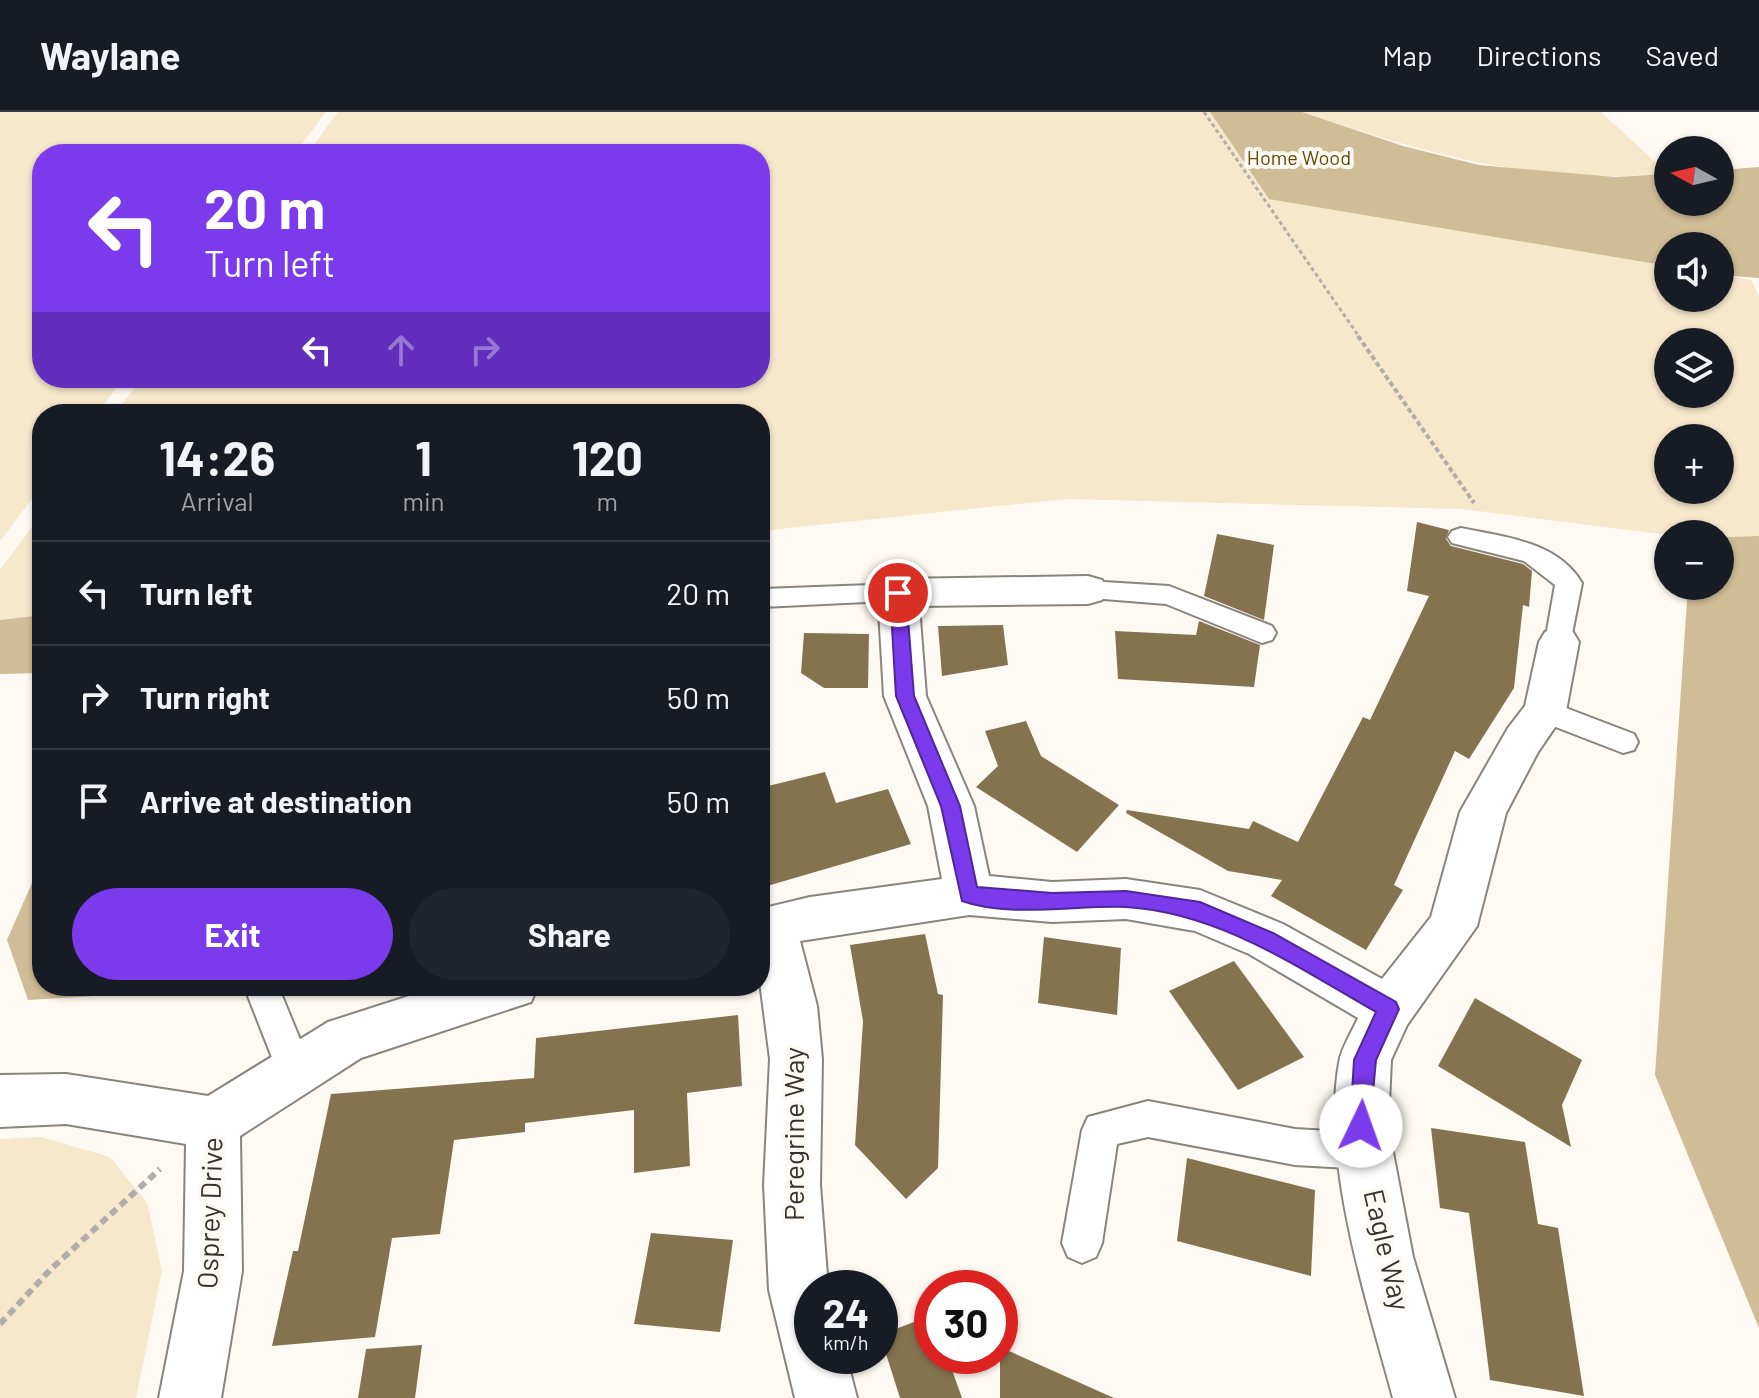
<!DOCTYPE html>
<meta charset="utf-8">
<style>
:root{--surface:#171b24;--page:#20242c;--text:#f1f3f6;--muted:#9ea1a6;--line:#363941;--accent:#7c3aed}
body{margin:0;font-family:Barlow,sans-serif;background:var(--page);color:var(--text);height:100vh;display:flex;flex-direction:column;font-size:30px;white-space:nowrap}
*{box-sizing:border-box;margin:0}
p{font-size:26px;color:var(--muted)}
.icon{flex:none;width:44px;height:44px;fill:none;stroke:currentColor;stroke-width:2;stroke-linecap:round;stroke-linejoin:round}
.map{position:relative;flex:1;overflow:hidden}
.details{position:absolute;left:32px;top:292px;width:738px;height:592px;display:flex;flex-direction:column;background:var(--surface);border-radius:32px;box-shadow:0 2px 6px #0004}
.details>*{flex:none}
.guide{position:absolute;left:32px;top:32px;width:738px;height:244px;border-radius:32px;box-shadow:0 2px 6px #0004;background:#7c3aed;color:#fff;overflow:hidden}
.needle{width:52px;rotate:278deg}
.fabs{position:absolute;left:1654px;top:24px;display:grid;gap:16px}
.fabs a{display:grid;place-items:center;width:80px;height:80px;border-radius:50%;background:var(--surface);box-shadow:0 2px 6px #0004;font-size:40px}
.speed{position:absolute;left:794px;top:1158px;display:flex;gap:16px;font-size:40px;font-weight:700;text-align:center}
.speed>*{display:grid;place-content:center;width:104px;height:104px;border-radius:50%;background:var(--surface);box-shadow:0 2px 6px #0004;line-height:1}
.speed small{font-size:20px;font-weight:400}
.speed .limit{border:12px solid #d22;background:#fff;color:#111}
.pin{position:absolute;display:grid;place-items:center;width:68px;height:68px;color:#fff;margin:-34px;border:4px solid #fff;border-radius:50%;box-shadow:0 2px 8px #0007}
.me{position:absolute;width:88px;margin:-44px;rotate:3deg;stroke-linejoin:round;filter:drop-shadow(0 0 6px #0008)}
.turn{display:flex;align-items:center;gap:28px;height:168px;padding:0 40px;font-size:36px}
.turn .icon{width:104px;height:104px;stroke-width:2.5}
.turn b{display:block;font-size:56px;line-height:68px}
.lanes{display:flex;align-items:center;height:76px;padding:0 40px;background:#0003;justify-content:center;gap:40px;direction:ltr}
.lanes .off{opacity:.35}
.eta{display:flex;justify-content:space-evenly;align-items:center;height:136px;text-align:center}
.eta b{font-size:48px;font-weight:700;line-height:56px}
.cta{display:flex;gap:16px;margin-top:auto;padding:16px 40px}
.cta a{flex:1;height:92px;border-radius:48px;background:var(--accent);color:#fff;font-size:32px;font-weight:700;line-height:92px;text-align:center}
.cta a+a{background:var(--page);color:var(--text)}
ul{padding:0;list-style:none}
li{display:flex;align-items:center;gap:24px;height:104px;padding:0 40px;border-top:2px solid var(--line)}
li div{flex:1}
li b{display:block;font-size:30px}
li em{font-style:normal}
header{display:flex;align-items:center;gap:48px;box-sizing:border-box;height:112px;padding:0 40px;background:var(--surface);border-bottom:2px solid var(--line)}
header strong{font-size:38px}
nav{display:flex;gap:44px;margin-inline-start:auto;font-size:28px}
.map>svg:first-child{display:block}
</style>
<header>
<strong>Waylane</strong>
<nav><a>Map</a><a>Directions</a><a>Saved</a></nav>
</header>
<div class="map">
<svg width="1759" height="1286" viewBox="0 0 1759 1286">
<rect width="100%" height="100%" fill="#fefaf3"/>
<g fill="#f7e7cb" fill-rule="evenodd">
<path d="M 0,0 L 326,0 L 294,42 L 42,42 L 42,266 L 124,266 L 97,302 L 42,302 L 42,374 L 0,429 Z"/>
<path d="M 338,0 L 1210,0 L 1269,87 L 1668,154 L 1668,186 L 1720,186 L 1720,163 L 1752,168 L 1759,186 L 1759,424 L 1668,423 L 1462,397 L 1066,387 L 760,419 L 760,302 L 115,302 L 142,266 L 760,266 L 760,42 L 307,42 ZM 1668,230 L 1720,230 L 1720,282 L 1668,282 ZM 1668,326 L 1720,326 L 1720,378 L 1668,378 Z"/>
<path d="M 1302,0 L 1601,0 L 1668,62 C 1529,72 1431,43 1302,0 Z"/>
<path d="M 42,401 L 42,503 L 0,508 L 0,458 Z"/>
<path d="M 41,1025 L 110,1045 L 147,1091 L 162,1159 L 136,1286 L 0,1286 L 0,1027 Z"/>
</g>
<g fill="#d0bc96">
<path d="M 1210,0 L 1302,0 L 1403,34 L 1479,53 L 1615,65 L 1668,62 L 1668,90 L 1720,90 L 1720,58 L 1759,55 L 1759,166 L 1720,163 L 1720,134 L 1668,134 L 1668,154 L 1269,87 Z"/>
<path d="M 1759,424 L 1759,1216 L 1655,963 L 1688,474 L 1720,474 L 1720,425 Z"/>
<path d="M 42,503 L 42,561 L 0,562 L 0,508 Z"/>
<path d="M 42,748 L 42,874 L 116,874 L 112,883 L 28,888 L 7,828 Z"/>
</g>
<g fill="#85734f">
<path d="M 1417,410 L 1449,418 L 1446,427 L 1451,434 L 1523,452 L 1532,459 L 1529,495 L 1523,493 L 1514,576 L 1469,647 L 1455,639 L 1394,773 L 1403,778 L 1366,838 L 1271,784 L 1282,768 L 1228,759 L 1126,701 L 1127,698 L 1249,717 L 1253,709 L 1298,730 L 1363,605 L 1370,608 L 1429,484 L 1407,479 Z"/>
<path d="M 1217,422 L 1274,433 L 1264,508 L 1204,484 Z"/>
<path d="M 1199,509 L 1260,533 L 1254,575 L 1118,567 L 1115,519 L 1196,523 Z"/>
<path d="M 1003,513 L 1008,553 L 942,564 L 938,514 Z"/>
<path d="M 804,521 L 869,522 L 868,576 L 824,576 L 801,561 Z"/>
<path d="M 1026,609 L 1041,644 L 1119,693 L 1077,740 L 976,675 L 998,654 L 985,619 Z"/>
<path d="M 825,660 L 836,691 L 888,677 L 911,732 L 760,776 L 760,676 Z"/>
<path d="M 925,822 L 938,882 L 943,883 L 938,1056 L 906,1087 L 855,1033 L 863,909 L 850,833 Z"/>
<path d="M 1044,825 L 1121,836 L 1117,903 L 1038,891 Z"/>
<path d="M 1234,849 L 1304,945 L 1238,978 L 1169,879 Z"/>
<path d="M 1475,886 L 1582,948 L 1562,993 L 1571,1035 L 1438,954 Z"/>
<path d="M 738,903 L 742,974 L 687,981 L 690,1054 L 634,1061 L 634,998 L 525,1011 L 525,1020 L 454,1028 L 440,1122 L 392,1126 L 375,1225 L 272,1234 L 293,1139 L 298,1139 L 331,982 L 534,966 L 536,926 Z"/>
<path d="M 1431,1016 L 1525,1030 L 1538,1112 L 1558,1116 L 1584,1284 L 1490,1268 L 1469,1101 L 1440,1096 Z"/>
<path d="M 1187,1046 L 1315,1078 L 1311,1164 L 1177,1129 Z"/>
<path d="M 651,1121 L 733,1128 L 720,1220 L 634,1212 Z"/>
<path d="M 932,1203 L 932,1244 L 947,1244 L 962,1286 L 900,1286 L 880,1223 Z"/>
<path d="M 422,1233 L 415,1286 L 358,1286 L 366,1237 Z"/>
<path d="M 1000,1235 L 1114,1286 L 1000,1286 Z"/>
</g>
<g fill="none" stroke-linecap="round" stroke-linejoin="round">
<g stroke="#88857e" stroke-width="4">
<g id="service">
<path d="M 1461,416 C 1504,425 1557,429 1582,471 L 1569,537 L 1559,540 L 1549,537 L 1545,530 L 1555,473 L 1524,449 L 1452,431 L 1448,425 L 1452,419 Z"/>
<path d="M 1088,469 L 1169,474 L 1272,514 L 1276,521 L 1272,528 L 1262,531 L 1166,492 L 1079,485 L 1075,478 L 1079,471 Z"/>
<path d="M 898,472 L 908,474 L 911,481 L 908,488 L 760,495 L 760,477 Z"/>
<path d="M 1545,588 L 1634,622 L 1638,630 L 1634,638 L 1623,641 L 1535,607 L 1530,599 L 1535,591 Z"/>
<path d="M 244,874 L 278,874 L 313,959 L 308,971 L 295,976 L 282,971 Z"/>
<path d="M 1148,989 L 1295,1017 L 1366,1021 L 1379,1026 L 1385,1039 L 1379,1052 L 1366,1057 L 1295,1053 L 1148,1025 L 1117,1032 L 1102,1131 L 1096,1145 L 1082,1151 L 1068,1145 L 1062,1131 L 1082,1018 L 1088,1005 Z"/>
</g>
</g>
<g stroke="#88857e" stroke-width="4">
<g id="minor">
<path d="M 1088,464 L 1102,468 L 1108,478 L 1102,488 L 1088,492 L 919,494 L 926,584 L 974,694 L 989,764 L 1052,770 L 1126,767 L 1200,778 L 1283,812 L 1382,867 L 1431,805 L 1460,700 L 1508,616 L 1525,594 L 1539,530 L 1545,520 L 1559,515 L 1573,520 L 1579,530 L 1566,599 L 1538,640 L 1506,701 L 1477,814 L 1407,913 L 1391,948 L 1388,1014 L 1413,1145 L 1455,1286 L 1393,1286 C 1367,1189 1321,1050 1339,951 C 1341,936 1352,920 1358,906 L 1249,842 L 1195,819 L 1126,807 L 1052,810 L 969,803 L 800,829 L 817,894 L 822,947 L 820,1073 L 828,1176 L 812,1176 L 812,1244 L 846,1244 L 857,1286 L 795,1286 L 769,1178 L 764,1073 L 770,947 L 760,870 L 760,797 L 810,785 L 942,767 L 928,694 L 884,584 L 878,481 L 884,471 L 898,467 Z"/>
<path d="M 440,874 L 538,874 L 531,890 L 361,946 L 240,1024 L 242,1159 L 221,1286 L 159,1286 L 184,1159 L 186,1032 L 66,1012 L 0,1015 L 0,963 L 66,962 L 208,984 L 328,910 Z"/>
</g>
</g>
<path stroke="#b1aea9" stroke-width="3" stroke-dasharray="4 3" stroke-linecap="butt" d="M 1204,0 L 1360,226"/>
<path stroke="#b1aea9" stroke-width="4" stroke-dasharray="5 3" stroke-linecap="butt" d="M 1358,224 L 1474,391"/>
<path stroke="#b1aea9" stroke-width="6" stroke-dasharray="8 5" stroke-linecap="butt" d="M 0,1212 L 50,1158 L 160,1057"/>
<use href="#service" fill="#fff" fill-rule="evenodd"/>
<use href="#minor" fill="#fff" fill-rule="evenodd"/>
</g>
<path fill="#7c3aed" stroke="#51269a" stroke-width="2" d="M 898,476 L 906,481 L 914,584 L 960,694 L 977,775 L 1052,781 L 1126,779 L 1200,790 L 1273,821 L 1396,890 L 1399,897 L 1376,948 L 1369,1022 L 1361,1025 L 1353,1022 L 1350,1014 L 1354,948 L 1376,900 C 1297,855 1220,801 1126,795 C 1077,793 1009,806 962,789 L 941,694 L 896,584 L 890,481 Z"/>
<g text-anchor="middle" stroke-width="8" stroke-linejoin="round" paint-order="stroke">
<g font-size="20" fill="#654904" stroke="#fefaf3">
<text x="1299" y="53">Home Wood</text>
</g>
<g font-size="28" fill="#353331" stroke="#fefaf3">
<text transform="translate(794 1022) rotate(-90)" y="10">Peregrine Way</text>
<text transform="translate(210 1101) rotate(-88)" y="10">Osprey Drive</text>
<text transform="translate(1387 1138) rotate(77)" y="10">Eagle Way</text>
</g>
</g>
</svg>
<div class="fabs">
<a><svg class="needle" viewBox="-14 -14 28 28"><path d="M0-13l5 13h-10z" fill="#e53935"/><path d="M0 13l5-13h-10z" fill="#9ea1a6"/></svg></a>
<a><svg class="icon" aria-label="sound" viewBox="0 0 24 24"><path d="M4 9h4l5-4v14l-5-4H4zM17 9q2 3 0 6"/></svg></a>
<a><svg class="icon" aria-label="layers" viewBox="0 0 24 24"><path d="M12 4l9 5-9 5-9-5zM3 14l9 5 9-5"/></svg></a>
<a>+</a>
<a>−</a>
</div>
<div class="speed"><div>24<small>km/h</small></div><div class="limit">30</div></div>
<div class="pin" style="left:898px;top:481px;background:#d93025"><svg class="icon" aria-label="arrive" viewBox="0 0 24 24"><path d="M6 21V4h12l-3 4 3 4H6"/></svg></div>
<svg class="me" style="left:1361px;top:1014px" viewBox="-20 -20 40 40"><circle r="19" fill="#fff"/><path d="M0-13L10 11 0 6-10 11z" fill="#7c3aed"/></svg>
<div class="guide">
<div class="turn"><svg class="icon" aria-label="left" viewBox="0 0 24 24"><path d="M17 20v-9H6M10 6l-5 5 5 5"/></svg><div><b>20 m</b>Turn left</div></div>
<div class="lanes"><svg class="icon" aria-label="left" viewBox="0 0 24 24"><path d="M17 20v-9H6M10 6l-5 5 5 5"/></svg><svg class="icon off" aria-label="ahead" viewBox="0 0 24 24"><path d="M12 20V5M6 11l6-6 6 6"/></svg><svg class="icon off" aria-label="right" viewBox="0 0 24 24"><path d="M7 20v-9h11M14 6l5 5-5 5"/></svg></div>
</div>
<section class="details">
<div class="eta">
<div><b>14:26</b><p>Arrival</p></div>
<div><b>1</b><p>min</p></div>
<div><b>120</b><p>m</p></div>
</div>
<ul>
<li><svg class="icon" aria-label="left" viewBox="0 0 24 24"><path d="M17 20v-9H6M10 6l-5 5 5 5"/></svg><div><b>Turn left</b></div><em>20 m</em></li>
<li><svg class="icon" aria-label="right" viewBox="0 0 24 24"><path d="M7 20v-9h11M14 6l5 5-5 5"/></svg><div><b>Turn right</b></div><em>50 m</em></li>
<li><svg class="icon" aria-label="arrive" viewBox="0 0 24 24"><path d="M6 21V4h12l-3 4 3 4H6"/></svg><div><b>Arrive at destination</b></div><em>50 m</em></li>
</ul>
<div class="cta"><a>Exit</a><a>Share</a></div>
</section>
</div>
